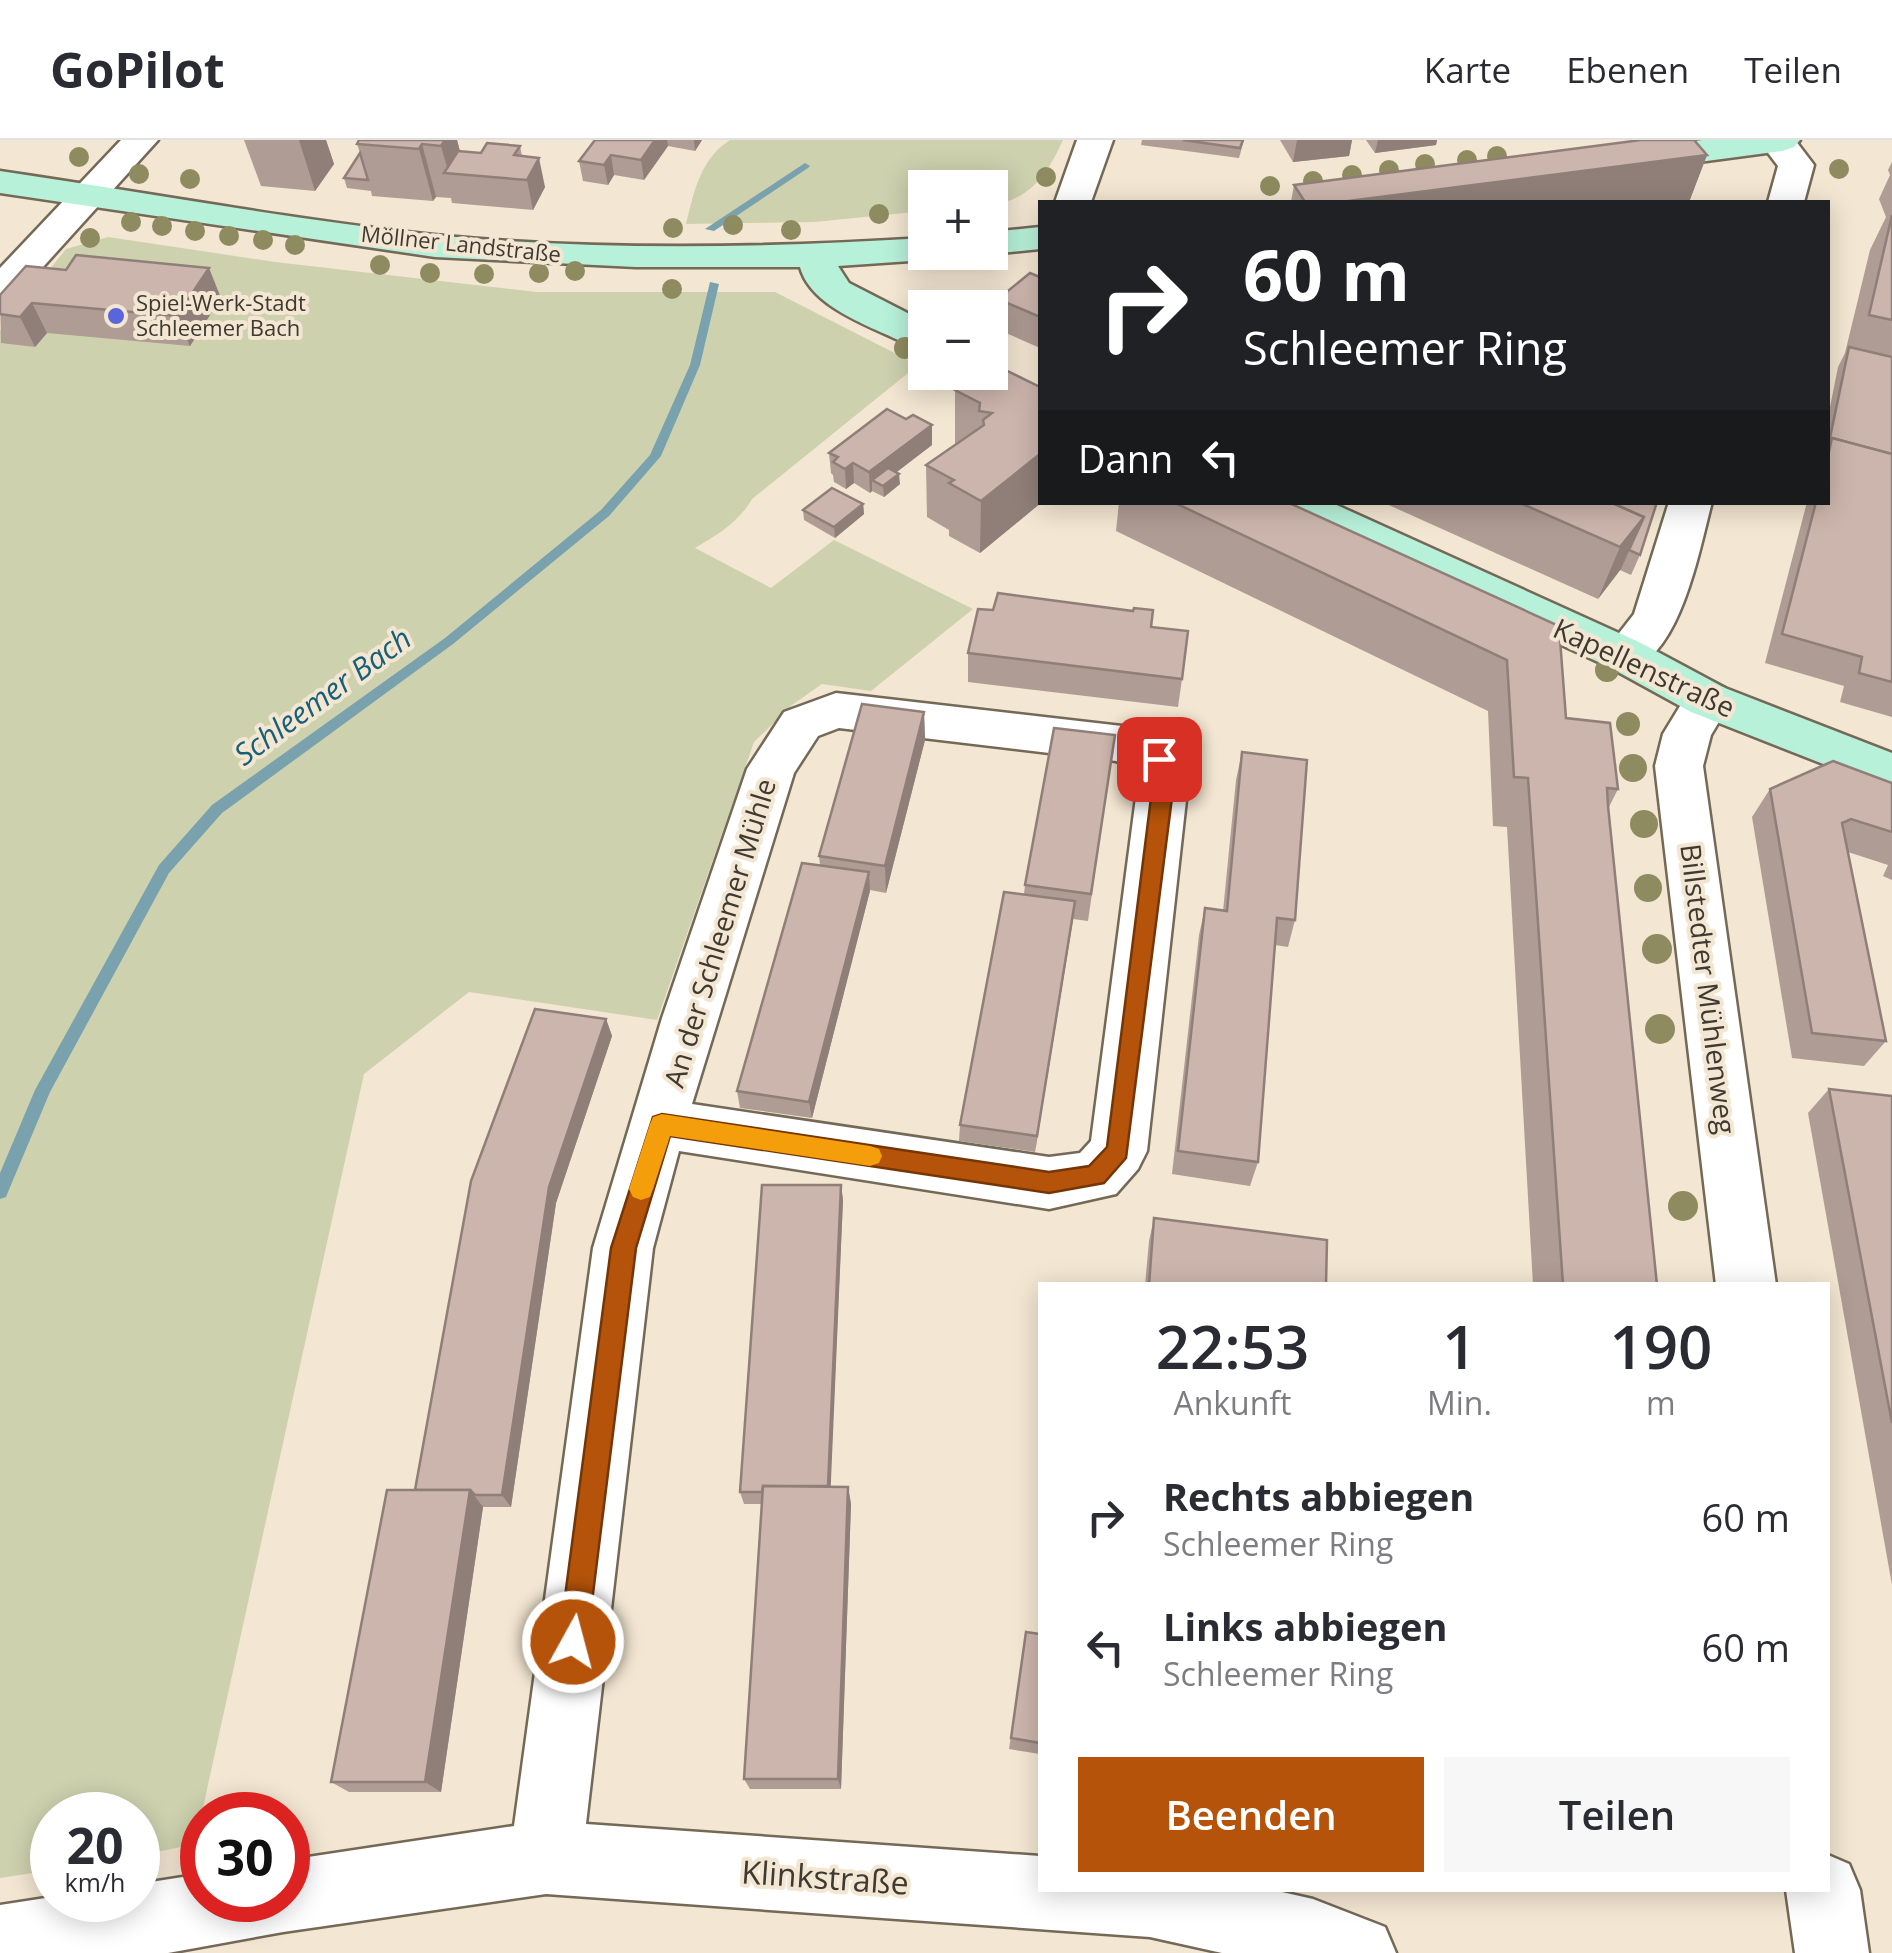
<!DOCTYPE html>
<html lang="de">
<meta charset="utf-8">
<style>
:root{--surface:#fff;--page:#f7f7f7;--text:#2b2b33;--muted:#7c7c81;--line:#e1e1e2;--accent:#b45309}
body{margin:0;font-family:"Open Sans",sans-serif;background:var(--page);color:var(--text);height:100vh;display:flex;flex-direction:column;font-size:38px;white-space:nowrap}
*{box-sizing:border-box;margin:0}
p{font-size:32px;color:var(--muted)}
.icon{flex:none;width:55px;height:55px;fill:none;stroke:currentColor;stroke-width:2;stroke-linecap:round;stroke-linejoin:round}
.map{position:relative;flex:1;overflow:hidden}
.panel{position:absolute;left:1038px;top:1142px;width:792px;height:610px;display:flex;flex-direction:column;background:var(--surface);border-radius:0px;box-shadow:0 5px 25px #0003}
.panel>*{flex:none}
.hud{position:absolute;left:1038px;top:60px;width:792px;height:305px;border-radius:0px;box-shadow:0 5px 25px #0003;background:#202124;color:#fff;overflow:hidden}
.buttons{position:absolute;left:908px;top:30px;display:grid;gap:20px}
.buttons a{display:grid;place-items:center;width:100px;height:100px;border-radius:0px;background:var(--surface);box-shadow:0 5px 25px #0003;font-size:50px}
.speed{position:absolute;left:30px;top:1652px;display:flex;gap:20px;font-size:50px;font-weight:700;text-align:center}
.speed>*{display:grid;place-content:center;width:130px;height:130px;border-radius:50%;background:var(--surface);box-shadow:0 5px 25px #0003;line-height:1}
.speed small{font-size:25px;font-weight:400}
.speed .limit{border:15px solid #d22;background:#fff;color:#111}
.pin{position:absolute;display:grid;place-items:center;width:85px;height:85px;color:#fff;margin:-42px;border-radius:20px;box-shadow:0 5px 15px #0006}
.me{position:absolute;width:110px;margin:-55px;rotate:7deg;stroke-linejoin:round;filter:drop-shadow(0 0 8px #0008)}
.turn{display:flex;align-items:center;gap:35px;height:210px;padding:0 40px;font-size:45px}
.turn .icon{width:130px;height:130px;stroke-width:2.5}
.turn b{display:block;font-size:70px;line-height:85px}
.then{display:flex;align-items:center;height:95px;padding:0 40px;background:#0003;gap:20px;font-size:38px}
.eta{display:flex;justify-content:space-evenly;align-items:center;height:170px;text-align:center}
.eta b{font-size:60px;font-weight:600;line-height:70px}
.cta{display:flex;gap:20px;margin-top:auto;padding:20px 40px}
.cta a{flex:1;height:115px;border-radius:0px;background:var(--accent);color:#fff;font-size:40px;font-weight:600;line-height:115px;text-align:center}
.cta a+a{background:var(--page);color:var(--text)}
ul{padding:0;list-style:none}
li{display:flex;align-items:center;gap:30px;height:130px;padding:0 40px}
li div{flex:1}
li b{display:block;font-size:38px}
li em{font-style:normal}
header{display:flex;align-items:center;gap:60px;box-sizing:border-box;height:140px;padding:0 50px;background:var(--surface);border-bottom:2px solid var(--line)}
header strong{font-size:48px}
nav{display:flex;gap:55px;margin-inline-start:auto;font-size:35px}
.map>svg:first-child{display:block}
</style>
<header>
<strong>GoPilot</strong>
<nav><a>Karte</a><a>Ebenen</a><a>Teilen</a></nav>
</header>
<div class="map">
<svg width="1892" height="1813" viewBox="0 0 1892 1813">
<rect width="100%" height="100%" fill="#f3e6d2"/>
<g fill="#ced1ae">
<path d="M 730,0 L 1063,0 C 1048,33 1030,61 990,65 L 990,48 L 925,48 L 925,71 L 814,82 L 686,84 C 694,52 700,19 730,0 Z"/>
<path d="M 108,97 L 275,122 L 537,152 L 775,152 L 918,225 L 752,359 C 739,382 717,395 695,408 L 771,448 L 834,400 L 973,469 L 871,551 L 822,544 L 792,565 L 754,602 L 657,880 L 469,852 L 364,934 L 195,1704 L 138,1716 L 138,1675 L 52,1675 L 52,1730 L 0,1738 L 0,191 L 66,109 Z"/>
</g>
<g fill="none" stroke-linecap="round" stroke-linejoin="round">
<g fill="#7aa1ae" fill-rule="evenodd">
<path d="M 805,23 L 810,26 L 808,28 L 714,91 L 705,89 Z"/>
<path d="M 710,142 L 719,144 L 700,225 L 661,316 L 609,376 L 453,504 L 222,673 L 169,733 L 50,952 L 8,1052 L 6,1057 L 0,1059 L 0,1033 L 35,950 L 159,725 L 212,665 L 445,498 L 601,370 L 650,315 L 690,225 Z"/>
</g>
<g stroke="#746857" stroke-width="5">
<g id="street">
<path d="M 121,0 L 158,0 L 14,159 L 0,163 L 0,128 Z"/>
<path d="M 1077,0 L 1113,0 L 1091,62 L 1055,62 Z"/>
<path d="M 1795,0 L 1814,25 L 1804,62 L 1768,62 L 1778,26 L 1759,1 Z"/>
<path d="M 1669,362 L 1712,362 C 1699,409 1676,546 1609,527 L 1602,515 L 1634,474 Z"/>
<path d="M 1708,543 L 1725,548 L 1732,560 L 1711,595 L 1703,626 L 1776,1145 L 1716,1145 L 1655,626 L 1663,594 L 1691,548 Z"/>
<path d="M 836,553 L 1122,586 L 1176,606 L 1188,642 L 1147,1011 L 1138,1029 L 1116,1054 L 1049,1069 L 679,1011 L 653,1108 L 586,1684 L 1040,1716 L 1040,1750 L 1273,1750 L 1313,1759 L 1385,1787 L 1396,1813 L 1222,1813 L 1150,1797 L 546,1754 L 283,1792 L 168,1813 L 0,1813 L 0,1765 L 52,1757 L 52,1760 L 138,1760 L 138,1744 L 202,1734 L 202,1760 L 288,1760 L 288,1720 L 514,1686 L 593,1108 L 662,878 L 747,629 L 784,572 ZM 839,588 L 1116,621 L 1136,630 L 1138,642 L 1091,1001 L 1080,1013 L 1049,1017 L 692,964 L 794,633 L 818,596 Z"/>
<path d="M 1828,1715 L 1849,1724 L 1860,1750 L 1869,1813 L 1795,1813 L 1786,1750 L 1828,1750 Z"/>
</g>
</g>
<g stroke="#746857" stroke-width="5">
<g id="secondary">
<path d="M 1702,0 L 1800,0 L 1794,7 L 1782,11 L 1631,31 L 1618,28 L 1613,20 L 1618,12 Z"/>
<path d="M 0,31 C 144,52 289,79 434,95 C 596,111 763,108 925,98 L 925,112 L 941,112 L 925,120 L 838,126 L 849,143 L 925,182 L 925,210 L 911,206 C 876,188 811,169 800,127 L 636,127 L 435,117 L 0,53 Z"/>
<path d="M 1040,87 L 1040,109 L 990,114 L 983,112 L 990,112 L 990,92 Z"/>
<path d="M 1270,362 L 1330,362 L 1641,503 L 1725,548 L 1892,613 L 1892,651 L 1691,572 L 1609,527 L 1276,372 Z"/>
</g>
</g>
<use href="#street" fill="#fff" fill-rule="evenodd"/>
<use href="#secondary" fill="#b8f1da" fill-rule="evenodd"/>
</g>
<g fill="#8f8b60">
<circle cx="1497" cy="16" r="10"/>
<circle cx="79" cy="17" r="10"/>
<circle cx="1467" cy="20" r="10"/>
<circle cx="1425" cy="24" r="10"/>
<circle cx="1839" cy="29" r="10"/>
<circle cx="1389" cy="30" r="10"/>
<circle cx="139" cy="34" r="10"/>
<circle cx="1352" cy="35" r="10"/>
<circle cx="1046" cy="37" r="10"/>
<circle cx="190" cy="39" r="10"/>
<circle cx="1313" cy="41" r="10"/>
<circle cx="1270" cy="46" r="10"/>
<circle cx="879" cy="74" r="10"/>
<circle cx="131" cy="82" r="10"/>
<circle cx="733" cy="85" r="10"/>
<circle cx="162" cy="86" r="10"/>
<circle cx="673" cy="88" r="10"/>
<circle cx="791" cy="90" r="10"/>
<circle cx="195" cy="91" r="10"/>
<circle cx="229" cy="96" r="10"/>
<circle cx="90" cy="98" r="10"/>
<circle cx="263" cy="100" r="10"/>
<circle cx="295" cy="105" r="10"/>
<circle cx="380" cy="125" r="10"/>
<circle cx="575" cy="131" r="10"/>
<circle cx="430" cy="133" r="10"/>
<circle cx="539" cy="133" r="10"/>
<circle cx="484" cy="134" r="10"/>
<circle cx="672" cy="149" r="10"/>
<circle cx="905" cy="208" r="11"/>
<circle cx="1607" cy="530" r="12"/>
<circle cx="1628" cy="584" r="12"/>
<circle cx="1633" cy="628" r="14"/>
<circle cx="1644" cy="684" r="14"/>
<circle cx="1648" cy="748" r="14"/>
<circle cx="1657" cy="809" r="15"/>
<circle cx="1660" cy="889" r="15"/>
<circle cx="1683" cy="1066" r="15"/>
</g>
<g fill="#af9c94">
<path d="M 244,0 L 326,0 L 334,24 L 315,51 L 261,46 Z"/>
<path d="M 359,0 L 457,0 L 460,11 L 481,13 L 520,6 L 522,16 L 545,47 L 533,70 L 452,63 L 451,58 L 436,57 L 433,61 L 372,56 L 371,51 L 347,48 L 344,38 L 360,13 L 357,4 Z"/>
<path d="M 595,0 L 702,0 L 695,11 L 668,6 L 644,40 L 614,35 L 608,45 L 583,41 L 579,21 Z"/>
<path d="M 1142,0 L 1244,0 L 1239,18 L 1141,5 Z"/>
<path d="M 1280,0 L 1352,0 L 1349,16 L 1293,22 Z"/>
<path d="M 1366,0 L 1437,0 L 1436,5 L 1375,13 Z"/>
<path d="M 1707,15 L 1689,62 L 1291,62 L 1294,45 Z"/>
<path d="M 1892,22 L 1892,577 L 1840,562 L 1844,546 L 1765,523 L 1807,362 L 1828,362 L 1828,277 L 1838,227 L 1845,213 L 1870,110 L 1886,77 L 1879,59 L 1890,35 L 1888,30 Z"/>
<path d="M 1040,137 L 1040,208 L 997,189 L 998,159 Z"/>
<path d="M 0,155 L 221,158 L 190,206 L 47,193 L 35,207 L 1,203 Z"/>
<path d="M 978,232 L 1040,362 L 1042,362 L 980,413 L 949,396 L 949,390 L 927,377 L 926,325 L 956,304 L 955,303 L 955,250 Z"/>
<path d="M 932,305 L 896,332 L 900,344 L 884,357 L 872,351 L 870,353 L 854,343 L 846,349 L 834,342 L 833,335 L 831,333 L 829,313 Z"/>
<path d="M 1119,362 L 1287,362 L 1559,486 L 1566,578 L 1618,649 L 1608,669 L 1657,1145 L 1533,1145 L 1507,687 L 1493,686 L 1488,571 L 1116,391 Z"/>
<path d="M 1382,362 L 1610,362 L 1615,365 L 1616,362 L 1657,362 L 1640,415 L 1631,435 L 1620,430 L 1598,459 Z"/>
<path d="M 863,364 L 864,374 L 835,398 L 804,380 L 803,370 Z"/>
<path d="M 1151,487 L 1182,539 L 1178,567 L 968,542 L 968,513 Z"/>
<path d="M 924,572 L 925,600 L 886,753 L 870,750 L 812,978 L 740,968 L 737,951 L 820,725 L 819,716 Z"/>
<path d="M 1115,595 L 1088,781 L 1073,779 L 1035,1012 L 959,1001 L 960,985 L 1024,754 L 1025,745 Z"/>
<path d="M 1242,612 L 1295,780 L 1288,807 L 1275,805 L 1258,1022 L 1250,1046 L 1172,1034 L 1199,795 L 1205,768 L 1223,771 L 1236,640 Z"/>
<path d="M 1892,643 L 1892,740 L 1883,736 L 1888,725 L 1848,712 L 1886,901 L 1864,926 L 1792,918 L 1752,677 L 1770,649 Z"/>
<path d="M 606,879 L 612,896 L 556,1063 L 511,1367 L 483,1367 L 441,1652 L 349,1652 L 331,1642 L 415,1350 Z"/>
<path d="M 1829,949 L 1892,956 L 1892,1445 L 1808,973 Z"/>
<path d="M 841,1045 L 843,1060 L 830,1346 L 848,1347 L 851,1364 L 841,1649 L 750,1649 L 744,1639 L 762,1364 L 744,1364 L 740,1352 Z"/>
<path d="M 1154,1078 L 1326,1145 L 1145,1145 L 1149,1101 Z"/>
<path d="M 1026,1492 L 1040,1494 L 1040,1614 L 1009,1609 Z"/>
</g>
<g fill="#8f7f78">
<path d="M 299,0 L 326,0 L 334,24 L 315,51 Z"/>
<path d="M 445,0 L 457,0 L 466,35 L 449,34 L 441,6 Z"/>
<path d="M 655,0 L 667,0 L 668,6 L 644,40 L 641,20 Z"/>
<path d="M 694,0 L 702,0 L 695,11 Z"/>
<path d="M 1297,0 L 1352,0 L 1349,16 L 1293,22 Z"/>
<path d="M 1378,0 L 1437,0 L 1436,5 L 1375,13 Z"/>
<path d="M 422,4 L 436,57 L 433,61 L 419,9 Z"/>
<path d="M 611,15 L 614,35 L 608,45 L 604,25 Z"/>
<path d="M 1707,15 L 1689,62 L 1341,62 Z"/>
<path d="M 539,18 L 545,47 L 533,70 L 527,40 Z"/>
<path d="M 209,128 L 221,158 L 190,206 L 177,176 Z"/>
<path d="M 32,163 L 47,193 L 35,207 L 20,177 Z"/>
<path d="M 932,285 L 932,305 L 880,345 L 872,340 L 872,351 L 870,353 L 869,332 Z"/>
<path d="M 1040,314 L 1040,362 L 1042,362 L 980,413 L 981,361 Z"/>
<path d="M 853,323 L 854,343 L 846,349 L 845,329 Z"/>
<path d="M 899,334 L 900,344 L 884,357 L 883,346 Z"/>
<path d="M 863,364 L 864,374 L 835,398 L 834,387 Z"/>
<path d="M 1644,377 L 1621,429 L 1598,459 L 1620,407 Z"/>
<path d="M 924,572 L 925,600 L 886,753 L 885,726 Z"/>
<path d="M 869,732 L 870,751 L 812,978 L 809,962 Z"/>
<path d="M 1075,761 L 1073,779 L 1035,1012 L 1037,996 Z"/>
<path d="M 606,879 L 612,896 L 556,1063 L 511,1367 L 502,1355 L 549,1047 Z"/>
<path d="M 841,1045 L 843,1060 L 830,1364 L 827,1352 Z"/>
<path d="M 848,1347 L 851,1364 L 841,1649 L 838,1639 Z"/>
<path d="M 470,1350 L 483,1367 L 441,1652 L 425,1642 Z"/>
</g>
<g fill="#ccb5ac" stroke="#8f7f78" stroke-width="2.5">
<path d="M 359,0 L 445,0 L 441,6 L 422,4 L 419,9 L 357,4 Z"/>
<path d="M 595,0 L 655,0 L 641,20 L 611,15 L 604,25 L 579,21 Z"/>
<path d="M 1183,0 L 1243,0 L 1240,8 Z"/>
<path d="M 1641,0 L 1694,0 L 1707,15 L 1341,62 L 1305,62 L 1294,45 Z"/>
<path d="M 487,3 L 520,6 L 514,15 L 539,18 L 527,40 L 444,33 L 458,11 L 481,13 Z"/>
<path d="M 360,13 L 368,40 L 344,38 Z"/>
<path d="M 1892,75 L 1892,180 L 1869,175 Z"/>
<path d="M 76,115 L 209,128 L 177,176 L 32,163 L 20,177 L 0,174 L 0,155 L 26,126 L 66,130 Z"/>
<path d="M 1030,133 L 1040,137 L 1040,177 L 998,159 Z"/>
<path d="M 1849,207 L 1892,217 L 1892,314 L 1832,298 L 1828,307 Z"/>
<path d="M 991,223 L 1040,247 L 1040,314 L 981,361 L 949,343 L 954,340 L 926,325 L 984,285 L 983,280 L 992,273 L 979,271 L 980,263 L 955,250 L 978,232 L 990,232 Z"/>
<path d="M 887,269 L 906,279 L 913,275 L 932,285 L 869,332 L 853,323 L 845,329 L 833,322 L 838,317 L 829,313 Z"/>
<path d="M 1832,298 L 1892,314 L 1892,542 L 1859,533 L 1862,517 L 1782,494 L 1816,362 L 1828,362 L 1828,316 Z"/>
<path d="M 888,328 L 899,334 L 883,346 L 872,340 Z"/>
<path d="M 832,348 L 863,364 L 834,387 L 803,370 Z"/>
<path d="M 1173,362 L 1287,362 L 1559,486 L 1566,578 L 1610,583 L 1618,649 L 1607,648 L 1608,666 L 1657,1145 L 1563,1145 L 1528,638 L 1514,637 L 1507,520 Z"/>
<path d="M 1518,362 L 1610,362 L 1644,377 L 1620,407 Z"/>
<path d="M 1618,362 L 1657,362 L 1640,415 L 1629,410 L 1644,377 L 1617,365 Z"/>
<path d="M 998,453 L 1133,471 L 1134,468 L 1153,470 L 1151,487 L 1188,491 L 1182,539 L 968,513 L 978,469 L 993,470 Z"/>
<path d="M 862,564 L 924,572 L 885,726 L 819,716 Z"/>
<path d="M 1054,588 L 1115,595 L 1091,754 L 1025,745 Z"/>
<path d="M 1242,612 L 1307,620 L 1295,780 L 1277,778 L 1258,1022 L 1178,1011 L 1205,768 L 1227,771 Z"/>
<path d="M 1833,621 L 1892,643 L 1892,692 L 1851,679 L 1842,683 L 1886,901 L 1812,893 L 1770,649 Z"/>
<path d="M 802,723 L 869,732 L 809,962 L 737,951 Z"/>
<path d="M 1004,752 L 1075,761 L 1037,996 L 960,985 Z"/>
<path d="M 535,869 L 606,879 L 549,1047 L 502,1355 L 475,1355 L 470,1350 L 415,1350 L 471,1041 Z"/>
<path d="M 1829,949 L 1892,956 L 1892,1283 Z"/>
<path d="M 762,1045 L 841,1045 L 828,1346 L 763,1346 L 762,1352 L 740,1352 Z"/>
<path d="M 1154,1078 L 1327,1100 L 1326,1145 L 1149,1145 Z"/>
<path d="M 763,1346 L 848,1347 L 838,1639 L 744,1639 Z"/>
<path d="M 387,1350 L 470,1350 L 425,1642 L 331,1642 Z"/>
<path d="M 1026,1492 L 1040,1494 L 1040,1603 L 1011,1598 Z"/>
</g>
<path fill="#b45309" stroke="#753606" stroke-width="2.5" d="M 1159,611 L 1169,619 L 1174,642 L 1126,1018 L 1104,1043 L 1049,1053 L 670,996 L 636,1108 L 587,1502 L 583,1512 L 573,1517 L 563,1512 L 559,1502 L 611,1108 L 653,977 L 662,974 L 1049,1032 L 1089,1026 L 1107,1007 L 1153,642 L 1149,619 Z"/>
<path fill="#f59e0b" d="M 662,974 L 870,1006 L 879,1009 L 882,1016 L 879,1023 L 870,1026 L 670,996 L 653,1049 L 650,1057 L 641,1060 L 633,1057 L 629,1049 L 650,984 L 653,977 Z"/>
<circle fill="#5865db" stroke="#f3e6d2" stroke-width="4" cx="116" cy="176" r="10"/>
<g text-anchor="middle" stroke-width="8" stroke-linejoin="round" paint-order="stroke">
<g font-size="22" fill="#3e3931" stroke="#f3e6d2">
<text transform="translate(461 104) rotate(6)" y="8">Möllner Landstraße</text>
</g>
<g font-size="22" fill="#3e3931" stroke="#f3e6d2" text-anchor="start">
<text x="136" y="171">Spiel-Werk-Stadt<tspan x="136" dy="25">Schleemer Bach</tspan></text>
</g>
<g font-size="28" fill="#3e3931" stroke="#f3e6d2">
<text transform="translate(1644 528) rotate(25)" y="10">Kapellenstraße</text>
<text transform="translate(720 793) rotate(-73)" y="10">An der Schleemer Mühle</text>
<text transform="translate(1708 849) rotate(83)" y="10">Billstedter Mühlenweg</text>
</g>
<g font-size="30" font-style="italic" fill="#176077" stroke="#f3e6d2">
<text transform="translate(323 557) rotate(-36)" y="10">Schleemer Bach</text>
</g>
<g font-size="32" fill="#3e3931" stroke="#f3e6d2">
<text transform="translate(825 1738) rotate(4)" y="11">Klinkstraße</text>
</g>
</g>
</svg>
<div class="buttons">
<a>+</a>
<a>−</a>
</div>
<div class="speed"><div>20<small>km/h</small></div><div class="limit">30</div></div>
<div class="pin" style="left:1159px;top:619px;background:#d93025"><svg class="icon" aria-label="arrive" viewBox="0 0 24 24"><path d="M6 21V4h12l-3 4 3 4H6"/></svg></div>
<svg class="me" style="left:573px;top:1502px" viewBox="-20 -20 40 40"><circle r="17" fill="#b45309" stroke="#fff" stroke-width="3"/><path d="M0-11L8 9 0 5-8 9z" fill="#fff"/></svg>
<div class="hud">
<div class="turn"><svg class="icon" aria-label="right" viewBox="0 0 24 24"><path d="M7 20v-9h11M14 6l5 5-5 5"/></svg><div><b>60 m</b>Schleemer Ring</div></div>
<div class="then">Dann<svg class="icon" aria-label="left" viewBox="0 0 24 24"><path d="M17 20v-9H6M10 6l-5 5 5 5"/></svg></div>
</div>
<section class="panel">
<div class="eta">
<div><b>22:53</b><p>Ankunft</p></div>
<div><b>1</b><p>Min.</p></div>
<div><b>190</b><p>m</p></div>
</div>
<ul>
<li><svg class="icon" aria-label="right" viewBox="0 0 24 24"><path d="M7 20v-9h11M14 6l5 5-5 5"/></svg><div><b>Rechts abbiegen</b><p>Schleemer Ring</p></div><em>60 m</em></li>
<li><svg class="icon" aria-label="left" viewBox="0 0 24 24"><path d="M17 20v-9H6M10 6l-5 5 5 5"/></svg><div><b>Links abbiegen</b><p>Schleemer Ring</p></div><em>60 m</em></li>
</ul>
<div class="cta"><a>Beenden</a><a>Teilen</a></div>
</section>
</div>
